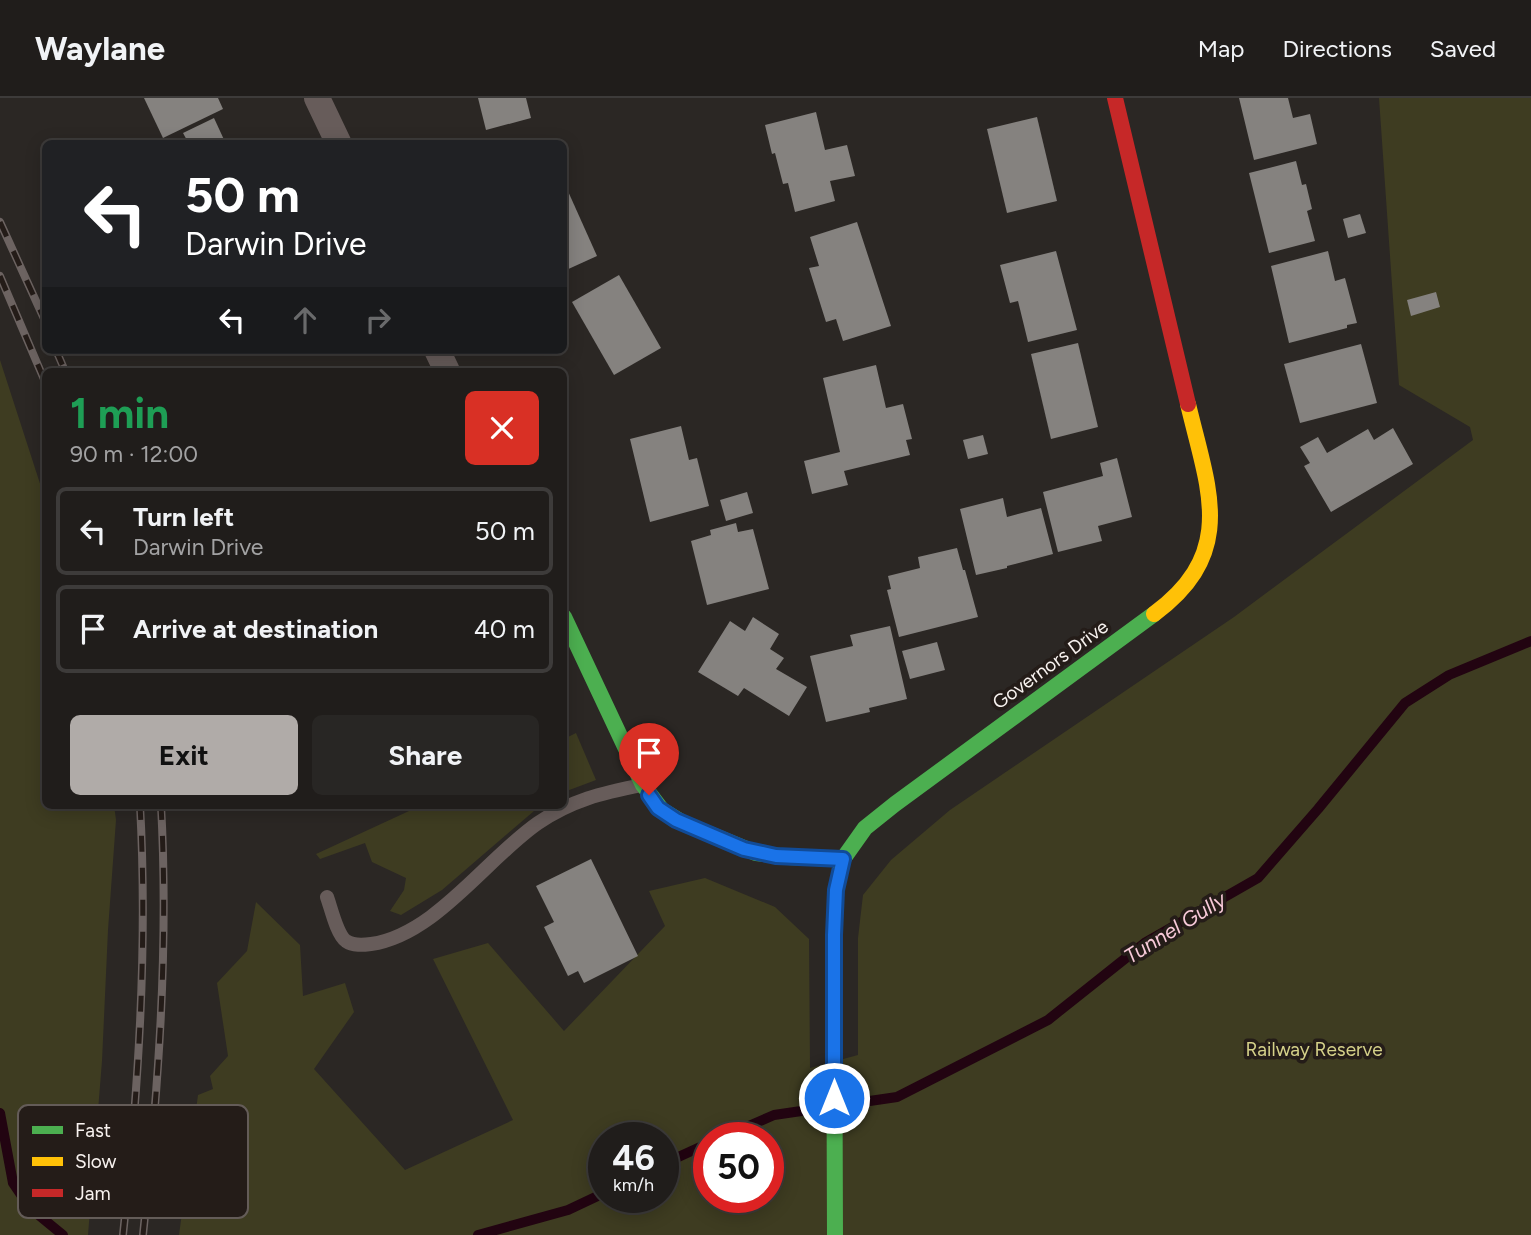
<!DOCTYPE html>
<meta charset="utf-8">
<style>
:root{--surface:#201d1b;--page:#282624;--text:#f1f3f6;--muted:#a2a2a3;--line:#3d3b3a;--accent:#b0aba8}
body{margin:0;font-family:Figtree,sans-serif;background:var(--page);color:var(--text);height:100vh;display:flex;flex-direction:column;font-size:26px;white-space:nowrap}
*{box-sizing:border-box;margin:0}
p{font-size:23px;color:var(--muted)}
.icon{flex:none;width:38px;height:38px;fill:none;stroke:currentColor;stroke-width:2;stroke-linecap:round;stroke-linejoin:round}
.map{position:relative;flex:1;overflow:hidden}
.panel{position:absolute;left:42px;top:270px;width:525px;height:441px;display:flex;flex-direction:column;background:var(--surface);border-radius:10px;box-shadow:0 4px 18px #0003,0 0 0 2px var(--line)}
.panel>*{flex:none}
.hud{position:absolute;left:42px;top:42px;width:525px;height:214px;border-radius:10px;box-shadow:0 4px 18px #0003,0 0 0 2px var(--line);background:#202124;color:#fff;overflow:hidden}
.speed{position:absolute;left:588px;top:1024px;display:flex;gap:14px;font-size:35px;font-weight:700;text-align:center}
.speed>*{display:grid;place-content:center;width:91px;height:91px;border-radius:50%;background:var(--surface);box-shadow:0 4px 18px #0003,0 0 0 2px var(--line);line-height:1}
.speed small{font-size:18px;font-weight:400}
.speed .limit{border:10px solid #d22;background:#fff;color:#111}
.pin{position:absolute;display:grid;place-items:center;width:60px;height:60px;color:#fff;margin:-72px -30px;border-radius:50% 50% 50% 0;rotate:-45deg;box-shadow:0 0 7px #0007}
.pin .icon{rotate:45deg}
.me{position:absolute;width:77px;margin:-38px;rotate:0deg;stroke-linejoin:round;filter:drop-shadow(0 0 5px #0008)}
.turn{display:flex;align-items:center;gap:24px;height:147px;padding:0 28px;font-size:32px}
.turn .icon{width:91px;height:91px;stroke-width:2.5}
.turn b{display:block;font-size:49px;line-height:60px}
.lanes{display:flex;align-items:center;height:66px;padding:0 28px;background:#0003;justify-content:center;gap:35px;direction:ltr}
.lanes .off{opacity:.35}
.round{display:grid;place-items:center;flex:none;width:74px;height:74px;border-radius:10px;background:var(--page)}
.head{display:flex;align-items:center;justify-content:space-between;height:119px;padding:0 28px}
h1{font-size:42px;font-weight:700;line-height:52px;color:#1e9e55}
.cta{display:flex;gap:14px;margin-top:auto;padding:14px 28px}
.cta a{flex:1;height:80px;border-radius:10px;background:var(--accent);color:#111;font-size:28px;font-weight:700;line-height:80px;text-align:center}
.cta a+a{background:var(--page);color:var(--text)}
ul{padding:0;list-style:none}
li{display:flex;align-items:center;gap:21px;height:88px;margin:0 14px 10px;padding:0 14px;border:4px solid var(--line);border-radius:10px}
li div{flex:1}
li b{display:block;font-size:26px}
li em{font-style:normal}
header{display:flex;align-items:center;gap:42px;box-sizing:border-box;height:98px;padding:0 35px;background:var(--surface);border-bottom:2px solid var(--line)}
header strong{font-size:33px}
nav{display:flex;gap:38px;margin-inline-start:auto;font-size:24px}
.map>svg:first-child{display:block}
</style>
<header>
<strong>Waylane</strong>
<nav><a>Map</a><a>Directions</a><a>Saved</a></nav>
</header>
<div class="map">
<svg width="1531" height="1137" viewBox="0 0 1531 1137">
<rect width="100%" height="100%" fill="#2b2724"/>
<g fill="#3e3c21" fill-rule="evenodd">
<path d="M 1379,0 L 1531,0 L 1531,1137 L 179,1137 L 198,997 L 213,991 L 210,978 L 228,958 L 217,885 L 247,853 L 256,804 L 300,847 L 303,898 L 345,885 L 354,914 L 314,971 L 405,1072 L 513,1022 L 433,861 L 488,845 L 564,933 L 665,828 L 649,793 L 705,780 L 775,809 L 809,841 L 810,970 L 858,957 L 858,840 L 863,797 L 891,762 L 950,712 L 1234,519 L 1473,342 L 1470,329 L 1399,287 ZM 604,1040 L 663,1040 L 663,1099 L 604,1099 ZM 709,1040 L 768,1040 L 768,1099 L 709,1099 Z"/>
<path d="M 0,262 L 45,401 L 46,707 L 114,707 L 116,722 L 108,832 L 102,963 L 88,1137 L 0,1137 Z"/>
<path d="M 576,635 L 596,682 L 564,694 L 564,641 Z"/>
<path d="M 422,707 L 541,707 L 442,792 L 401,817 L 390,813 L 404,792 L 406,780 L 372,764 L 365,745 L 320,761 L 316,756 Z"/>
</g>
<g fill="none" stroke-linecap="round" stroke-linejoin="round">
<g stroke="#220411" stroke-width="10">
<path d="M 0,1015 L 13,1085 L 30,1110 L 63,1137"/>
<path d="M 721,1040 L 774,1017 L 897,999 L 1048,922 L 1146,844 L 1258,780 L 1318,711 L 1405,605 L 1449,577 L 1531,543"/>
<path d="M 663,1066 L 709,1045"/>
<path d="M 478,1137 L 568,1112 L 604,1095"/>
</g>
</g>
<g fill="#85827f">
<path d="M 144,0 L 218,0 L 223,11 L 163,40 Z"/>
<path d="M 478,0 L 526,0 L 531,20 L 486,32 Z"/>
<path d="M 1239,0 L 1288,0 L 1293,20 L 1310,16 L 1317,46 L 1254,62 Z"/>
<path d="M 816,14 L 825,52 L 847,47 L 855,78 L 830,83 L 835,103 L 795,114 L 788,85 L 783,86 L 775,55 L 772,56 L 765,27 Z"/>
<path d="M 1037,19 L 1057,103 L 1007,115 L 987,31 Z"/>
<path d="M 214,20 L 226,46 L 189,46 L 183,35 Z"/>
<path d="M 1296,63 L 1302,87 L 1306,86 L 1312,111 L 1307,113 L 1315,143 L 1269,155 L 1249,75 Z"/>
<path d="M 567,91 L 597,158 L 564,173 L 564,93 Z"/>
<path d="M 1360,116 L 1366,135 L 1348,140 L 1343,121 Z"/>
<path d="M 857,124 L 891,228 L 843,243 L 836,221 L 826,224 L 809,170 L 819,168 L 810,139 Z"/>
<path d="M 1056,153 L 1077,232 L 1028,244 L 1018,203 L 1010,205 L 1000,167 Z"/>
<path d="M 1328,153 L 1335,183 L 1345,180 L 1357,225 L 1347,227 L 1347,230 L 1289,245 L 1271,168 Z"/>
<path d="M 619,177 L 661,250 L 614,277 L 572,204 Z"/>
<path d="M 1436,194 L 1440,209 L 1411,218 L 1407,202 Z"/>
<path d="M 1078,245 L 1098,329 L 1051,341 L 1031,256 Z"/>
<path d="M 1361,246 L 1377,305 L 1300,325 L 1284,266 Z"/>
<path d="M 876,267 L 886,310 L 903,306 L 912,341 L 906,342 L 910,357 L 844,373 L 848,387 L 812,396 L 804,363 L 840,354 L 823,280 Z"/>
<path d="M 681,328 L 689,362 L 697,360 L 709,408 L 650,424 L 630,341 Z"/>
<path d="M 1393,330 L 1413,366 L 1331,414 L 1304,368 L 1310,365 L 1300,349 L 1318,339 L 1327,355 L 1368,331 L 1374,342 Z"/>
<path d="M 983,337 L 988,356 L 968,361 L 963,342 Z"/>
<path d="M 1117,360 L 1132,419 L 1098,428 L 1102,443 L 1058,454 L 1043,394 L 1103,378 L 1100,365 Z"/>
<path d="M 747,394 L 753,415 L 726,423 L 720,402 Z"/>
<path d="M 1003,400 L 1007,419 L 1041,410 L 1053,456 L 1007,468 L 1007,470 L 976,477 L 960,411 Z"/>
<path d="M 736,425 L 738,434 L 753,431 L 769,491 L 707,507 L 691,443 L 711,437 L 710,432 Z"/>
<path d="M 957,450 L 963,472 L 965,472 L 978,519 L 899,539 L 887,492 L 891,491 L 888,478 L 920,470 L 918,459 Z"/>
<path d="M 753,519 L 779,536 L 770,551 L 784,560 L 776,571 L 807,589 L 789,618 L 744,590 L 738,598 L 698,574 L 730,523 L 745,533 Z"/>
<path d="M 890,528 L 907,601 L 869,610 L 870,614 L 826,624 L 810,558 L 853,548 L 850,537 Z"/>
<path d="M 937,544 L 945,572 L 910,581 L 902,553 Z"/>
<path d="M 591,761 L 638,858 L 584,885 L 578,873 L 568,878 L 544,829 L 554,824 L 536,788 Z"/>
</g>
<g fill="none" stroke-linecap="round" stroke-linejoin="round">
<path stroke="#675c5a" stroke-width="14" d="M 327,799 C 331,810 337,837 346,843 C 353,848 363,847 371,846 C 435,837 486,761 538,725 C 572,702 602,695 642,687"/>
<g stroke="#675c5a" stroke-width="26">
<path d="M 317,0 L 339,46"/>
<path d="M 437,252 L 447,273"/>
</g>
<g stroke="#4caf50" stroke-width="16">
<path d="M 564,519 L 643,687 L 662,712 L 685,726 L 756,755 L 788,759 L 843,761"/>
<path d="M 835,1137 L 834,837 L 836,792 L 843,761 L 865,730 L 895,706 L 1154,516"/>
</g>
<path stroke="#ffc107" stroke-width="16" d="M 1154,516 C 1238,454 1208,391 1188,306"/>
<path stroke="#c62828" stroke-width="16" d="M 1115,0 L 1188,306"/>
<g stroke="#6c6361" stroke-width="8">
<g id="rail">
<path d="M 0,124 L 46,225"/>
<path d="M 0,178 L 46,286"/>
<path d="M 56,252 L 65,273"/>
<path d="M 123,1137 C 138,994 148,851 140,707"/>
<path d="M 143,1137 C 158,994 169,851 161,707"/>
</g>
</g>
<use href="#rail" stroke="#241c18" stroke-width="5" stroke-dasharray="16" stroke-linecap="butt"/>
</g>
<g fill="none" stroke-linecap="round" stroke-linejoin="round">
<g stroke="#114b97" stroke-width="18">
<path id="route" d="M 649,697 L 658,710 L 676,722 L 744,751 L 776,758 L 843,761 L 836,792 L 834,837 L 834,1000"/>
</g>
<use href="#route" stroke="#1a73e8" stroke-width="12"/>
</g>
<g text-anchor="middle" stroke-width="7" stroke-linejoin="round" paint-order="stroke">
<g font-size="19" fill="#f8f2ef" stroke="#241c18">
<text transform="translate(1050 566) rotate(-36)" y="7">Governors Drive</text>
</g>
<g font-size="19" fill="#d5d189" stroke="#241c18">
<text x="1314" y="958">Railway Reserve</text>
</g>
<g font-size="21" font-style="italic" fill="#f8cad9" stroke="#241c18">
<text transform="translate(1175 830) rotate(-32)" y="7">Tunnel Gully</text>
</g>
</g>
<rect x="18" y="1007" width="230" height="113" rx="10" fill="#241c18" stroke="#645c58" stroke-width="2"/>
<rect x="32" y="1028" width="31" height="8" fill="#4caf50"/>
<rect x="32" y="1059" width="31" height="9" fill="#ffc107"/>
<rect x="32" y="1091" width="31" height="8" fill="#c62828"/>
<g font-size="19" fill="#f8f2ef">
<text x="75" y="1039">Fast</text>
<text x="75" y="1070">Slow</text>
<text x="75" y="1102">Jam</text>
</g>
</svg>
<div class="speed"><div>46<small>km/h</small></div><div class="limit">50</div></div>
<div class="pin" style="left:649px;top:697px;background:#d93025"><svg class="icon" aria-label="arrive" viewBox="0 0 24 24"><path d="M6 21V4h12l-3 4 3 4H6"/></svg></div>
<svg class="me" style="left:834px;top:1000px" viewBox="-20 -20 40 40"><circle r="17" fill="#1a73e8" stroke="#fff" stroke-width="3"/><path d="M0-11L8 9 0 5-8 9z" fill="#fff"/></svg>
<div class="hud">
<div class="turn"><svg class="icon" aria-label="left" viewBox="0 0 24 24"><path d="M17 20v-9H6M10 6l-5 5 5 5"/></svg><div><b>50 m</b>Darwin Drive</div></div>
<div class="lanes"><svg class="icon" aria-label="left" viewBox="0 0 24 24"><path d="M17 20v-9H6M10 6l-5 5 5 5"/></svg><svg class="icon off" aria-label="ahead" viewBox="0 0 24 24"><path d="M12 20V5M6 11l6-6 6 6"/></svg><svg class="icon off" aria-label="right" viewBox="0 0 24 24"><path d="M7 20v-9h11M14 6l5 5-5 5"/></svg></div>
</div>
<section class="panel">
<div class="head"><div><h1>1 min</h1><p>90 m · 12:00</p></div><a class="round" style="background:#d93025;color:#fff"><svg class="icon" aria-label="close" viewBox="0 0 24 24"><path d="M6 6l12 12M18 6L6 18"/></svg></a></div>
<ul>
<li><svg class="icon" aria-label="left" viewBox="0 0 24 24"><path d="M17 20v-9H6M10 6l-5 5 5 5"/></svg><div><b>Turn left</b><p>Darwin Drive</p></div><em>50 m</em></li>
<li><svg class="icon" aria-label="arrive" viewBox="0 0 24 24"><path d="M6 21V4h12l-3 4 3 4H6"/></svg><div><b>Arrive at destination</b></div><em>40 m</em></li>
</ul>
<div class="cta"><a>Exit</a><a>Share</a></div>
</section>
</div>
